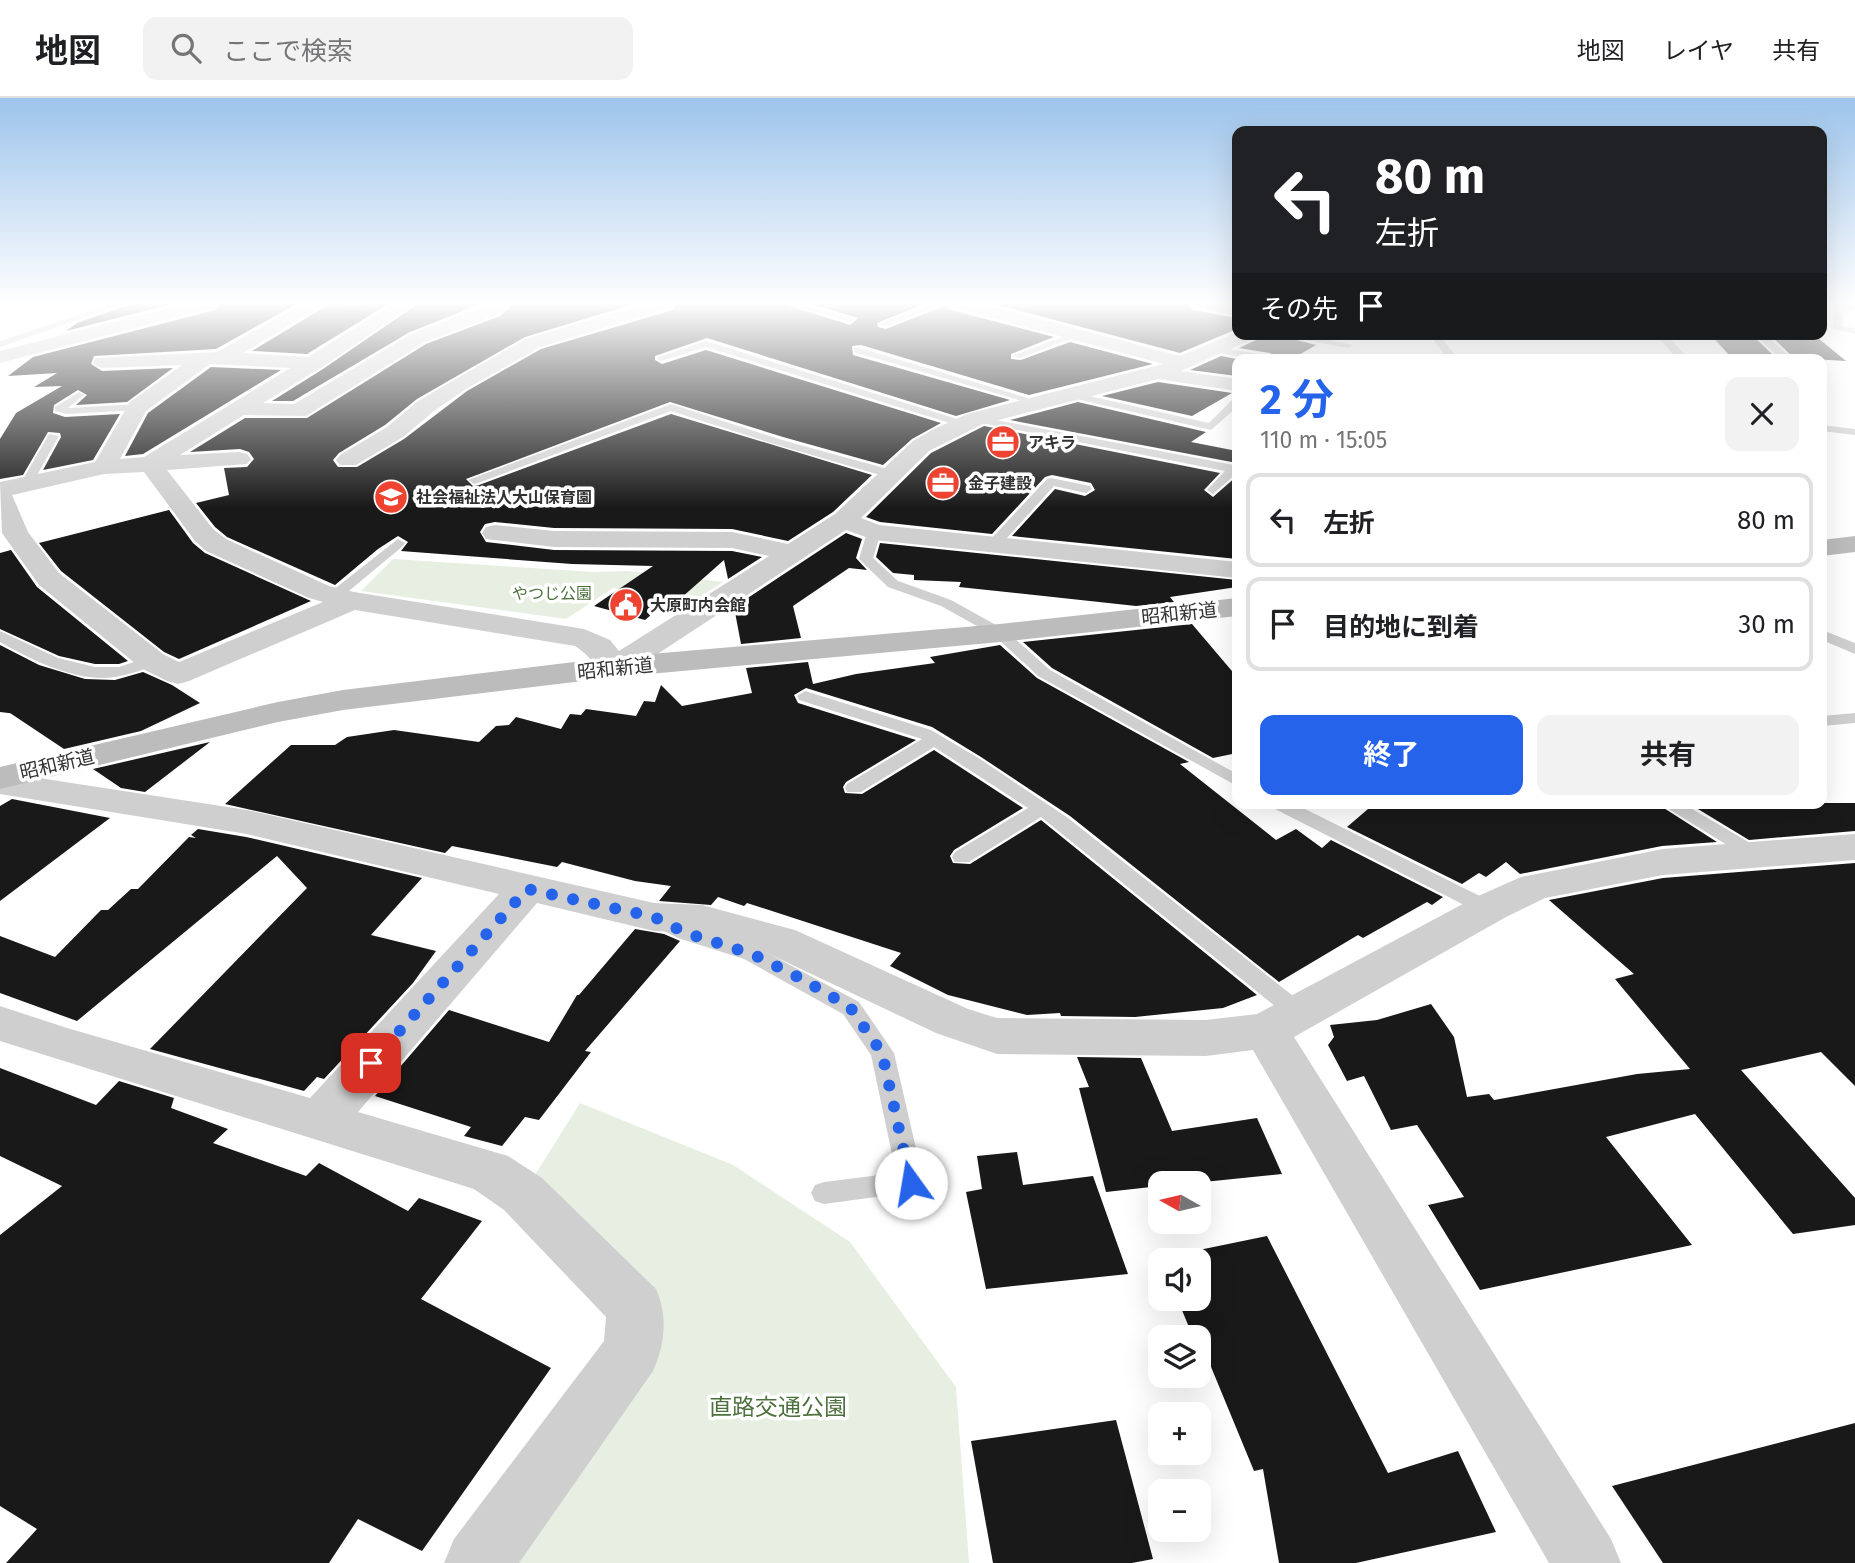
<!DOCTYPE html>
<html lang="ja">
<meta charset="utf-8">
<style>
:root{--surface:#fff;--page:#f2f2f2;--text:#202124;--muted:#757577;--line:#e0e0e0;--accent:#2563eb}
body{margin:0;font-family:"Fira Sans","Noto Sans JP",sans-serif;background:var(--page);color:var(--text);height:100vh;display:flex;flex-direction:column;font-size:26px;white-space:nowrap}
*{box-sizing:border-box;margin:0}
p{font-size:23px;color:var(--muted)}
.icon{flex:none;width:38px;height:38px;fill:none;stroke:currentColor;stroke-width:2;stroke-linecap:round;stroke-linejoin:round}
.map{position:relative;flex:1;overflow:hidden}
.sheet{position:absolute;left:1232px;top:256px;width:595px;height:455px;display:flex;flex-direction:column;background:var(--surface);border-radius:14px;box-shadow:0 7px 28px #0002}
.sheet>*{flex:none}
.banner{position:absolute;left:1232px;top:28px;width:595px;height:214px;border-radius:14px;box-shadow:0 7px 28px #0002;background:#202124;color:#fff;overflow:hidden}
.needle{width:46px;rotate:278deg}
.controls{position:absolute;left:1148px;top:1073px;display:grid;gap:14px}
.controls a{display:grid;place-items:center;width:63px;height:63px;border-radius:14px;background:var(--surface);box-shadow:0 7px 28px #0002;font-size:35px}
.pin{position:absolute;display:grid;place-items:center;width:60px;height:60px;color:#fff;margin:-30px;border-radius:14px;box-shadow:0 4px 10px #0006}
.me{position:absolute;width:77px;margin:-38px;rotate:347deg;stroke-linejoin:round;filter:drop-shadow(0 0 5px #0008)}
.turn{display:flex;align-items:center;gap:24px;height:147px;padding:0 28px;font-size:32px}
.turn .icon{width:91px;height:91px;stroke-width:2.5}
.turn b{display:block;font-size:49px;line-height:60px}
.then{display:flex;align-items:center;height:66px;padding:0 28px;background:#0003;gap:14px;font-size:26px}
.round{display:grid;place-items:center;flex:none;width:74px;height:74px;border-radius:14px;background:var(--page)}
.headline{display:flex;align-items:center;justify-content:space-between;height:119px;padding:0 28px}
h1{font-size:42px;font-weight:700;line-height:52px;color:var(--accent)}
.cta{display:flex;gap:14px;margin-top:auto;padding:14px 28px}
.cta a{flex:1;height:80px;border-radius:14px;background:var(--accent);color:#fff;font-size:28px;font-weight:700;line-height:80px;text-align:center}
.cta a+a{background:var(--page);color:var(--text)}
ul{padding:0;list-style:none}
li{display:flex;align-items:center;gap:21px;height:94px;margin:0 14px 10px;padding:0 14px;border:4px solid var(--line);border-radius:14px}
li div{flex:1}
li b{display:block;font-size:26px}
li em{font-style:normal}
header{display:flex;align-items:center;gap:42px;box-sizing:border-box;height:98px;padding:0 35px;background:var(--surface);border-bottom:2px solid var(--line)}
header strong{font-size:33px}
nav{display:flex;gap:38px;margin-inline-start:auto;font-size:24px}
.search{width:490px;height:63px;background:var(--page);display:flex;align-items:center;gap:18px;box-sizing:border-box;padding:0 24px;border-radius:14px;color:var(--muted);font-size:26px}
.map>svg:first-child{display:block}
</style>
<header>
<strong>地図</strong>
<div class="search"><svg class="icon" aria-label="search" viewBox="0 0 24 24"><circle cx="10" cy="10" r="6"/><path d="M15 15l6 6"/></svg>ここで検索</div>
<nav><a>地図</a><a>レイヤ</a><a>共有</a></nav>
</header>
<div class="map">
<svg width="1855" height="1465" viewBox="0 0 1855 1465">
<rect width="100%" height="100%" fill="#fff"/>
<g fill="#e6efe1">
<path d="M 393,461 L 594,474 L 628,473 L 723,484 L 695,502 L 613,490 L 566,521 L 361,493 Z"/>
<path d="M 580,1005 L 733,1067 L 850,1144 L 956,1289 L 969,1465 L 478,1465 L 632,1253 L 523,1096 Z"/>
</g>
<g fill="#191919">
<path d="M 134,205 L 176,205 L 66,233 L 77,225 Z"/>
<path d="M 220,205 L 298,205 L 216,251 L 94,258 L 91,266 L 102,273 L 173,270 L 127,304 L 76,307 L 87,297 L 78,292 L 54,307 L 53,315 L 65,319 L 120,316 L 93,362 L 43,372 L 61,339 L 60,335 L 48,334 L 23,377 L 0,381 L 0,341 L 16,315 L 62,288 L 34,289 L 57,275 L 8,278 L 33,259 L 215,212 Z"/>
<path d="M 363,205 L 390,205 L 307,256 L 252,253 L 328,207 L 357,208 Z"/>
<path d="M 419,205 L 483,205 L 410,234 L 293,303 L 272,303 L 323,271 Z"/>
<path d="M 515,205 L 637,205 L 525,239 L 417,301 L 385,327 L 339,355 L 333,362 L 338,369 L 357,369 L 404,341 L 467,293 L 541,251 L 673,212 L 678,205 L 780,205 L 850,227 L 858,220 L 807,205 L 926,205 L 877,225 L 878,229 L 886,231 L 947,207 L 951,212 L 1054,239 L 1011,256 L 1011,261 L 1021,262 L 1070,244 L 1153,266 L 1029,297 L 861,247 L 852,248 L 853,257 L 1010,302 L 956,318 L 707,240 L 655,258 L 655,262 L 662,266 L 706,252 L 941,325 L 912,341 L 883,367 L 783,339 L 670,304 L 466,381 L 473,388 L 479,387 L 671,316 L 872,377 L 833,414 L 788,443 L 732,431 L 554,430 L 495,424 L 485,426 L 480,434 L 486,444 L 554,452 L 732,453 L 762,459 L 728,481 L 724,462 L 672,508 L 664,506 L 645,522 L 594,508 L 653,468 L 572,466 L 401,453 L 408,444 L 398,438 L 378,451 L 335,487 L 227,439 L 215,429 L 196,405 L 229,397 L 224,370 L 247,369 L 254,361 L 249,354 L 240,351 L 190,354 L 245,320 L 307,320 L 426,246 L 500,218 Z"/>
<path d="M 990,205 L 1188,205 L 1193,212 L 1237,220 L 1237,231 L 1180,255 Z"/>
<path d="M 1259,236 L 1273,236 L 1316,247 L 1292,261 L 1278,261 L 1270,255 L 1239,250 L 1256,242 Z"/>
<path d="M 1710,236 L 1751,236 L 1775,259 L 1729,257 Z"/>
<path d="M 1769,236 L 1813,236 L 1846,263 L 1794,260 Z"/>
<path d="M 1221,258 L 1237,261 L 1237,278 L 1190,272 Z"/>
<path d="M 211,269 L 281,272 L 143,356 L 125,358 L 148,315 Z"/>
<path d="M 1158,284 L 1232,295 L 1192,318 L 1102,298 Z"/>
<path d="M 1078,304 L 1206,334 L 1191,344 L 1237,353 L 1237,365 L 1010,322 Z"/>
<path d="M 984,328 L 1220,375 L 1204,392 L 1213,399 L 1237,378 L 1237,461 L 1012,438 L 1055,391 L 1085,398 L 1095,392 L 1091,385 L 1052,377 L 1045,379 L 992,436 L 880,424 L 866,419 L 931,355 Z"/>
<path d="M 169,412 L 193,445 L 205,455 L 311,503 L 179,561 L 164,554 L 61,473 L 39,445 Z"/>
<path d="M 846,435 L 862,441 L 856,460 L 867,472 L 849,470 L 793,508 L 801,540 L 741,546 L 734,509 Z"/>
<path d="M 880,445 L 1237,482 L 1237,489 L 1170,499 L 1174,504 L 1136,508 L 959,489 L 961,484 L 914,482 L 914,477 L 893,475 L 876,459 Z"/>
<path d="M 11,452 L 37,489 L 128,563 L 119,566 L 95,566 L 59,558 L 0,531 L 0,455 Z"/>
<path d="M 1192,526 L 1237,579 L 1237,655 L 1213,660 L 1052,570 L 1023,544 Z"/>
<path d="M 0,547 L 39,567 L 85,581 L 115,582 L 143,574 L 172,587 L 200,605 L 141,633 L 64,651 L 10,615 L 17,616 L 0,614 Z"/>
<path d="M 1000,547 L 1037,580 L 1189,664 L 1180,666 L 1276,742 L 1296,731 L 1322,750 L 1331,742 L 1443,799 L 1432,807 L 1427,804 L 1363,840 L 1358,837 L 1279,884 L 1070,718 L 981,659 L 932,629 L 806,590 L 794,597 L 798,605 L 916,642 L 846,684 L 843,689 L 845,695 L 862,696 L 934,652 L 1023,710 L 954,752 L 950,758 L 953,765 L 970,766 L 1041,722 L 1257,897 L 1223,910 L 1135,919 L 1061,918 L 1060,915 L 1027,917 L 948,897 L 890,868 L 901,855 L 747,805 L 744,808 L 718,799 L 711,807 L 659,803 L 671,788 L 635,783 L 562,764 L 557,769 L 452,748 L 445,755 L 225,706 L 291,647 L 335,647 L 347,639 L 394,632 L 479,644 L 496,628 L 509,627 L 516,619 L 561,631 L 570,616 L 581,617 L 586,611 L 636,618 L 644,603 L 655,604 L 661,587 L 682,608 L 752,595 L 746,570 L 808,564 L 813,586 L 856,576 L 935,565 L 930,559 Z"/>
<path d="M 210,644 L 145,694 L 121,690 L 93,671 Z"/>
<path d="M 12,701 L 110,720 L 0,803 L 0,708 Z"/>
<path d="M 1375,705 L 1656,705 L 1717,744 L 1662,748 L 1520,776 L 1506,764 L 1486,779 L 1479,775 L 1462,786 L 1347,729 Z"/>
<path d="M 1688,705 L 1855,705 L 1855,733 L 1749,742 Z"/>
<path d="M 198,731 L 246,739 L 422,780 L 371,837 L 436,853 L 413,885 L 324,981 L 317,979 L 304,993 L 150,951 L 307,790 L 277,758 L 77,923 L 0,895 L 0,838 L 55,859 L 101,812 L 108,812 L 131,791 L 138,791 L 189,739 L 196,740 L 191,737 Z"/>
<path d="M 1855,765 L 1855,988 L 1821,954 L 1741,972 L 1855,1100 L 1855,1127 L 1793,1136 L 1695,1016 L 1606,1039 L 1692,1147 L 1480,1192 L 1428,1107 L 1464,1099 L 1417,1027 L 1391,1032 L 1364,978 L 1347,983 L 1328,947 L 1334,939 L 1330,927 L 1377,922 L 1431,906 L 1454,939 L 1467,999 L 1489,996 L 1494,1002 L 1637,976 L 1690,971 L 1615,881 L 1634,876 L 1549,802 L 1663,780 Z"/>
<path d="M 635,831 L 664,836 L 680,843 L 585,953 L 591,954 L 539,1022 L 525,1019 L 502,1048 L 464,1038 L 471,1029 L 375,998 L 449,912 L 549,944 L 577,897 L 579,897 Z"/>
<path d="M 1077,959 L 1141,960 L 1172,1033 L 1257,1020 L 1282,1076 L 1194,1085 L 1160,1085 L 1160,1088 L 1106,1094 L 1079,990 L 1089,989 Z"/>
<path d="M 0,970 L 96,1007 L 119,983 L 174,1000 L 171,1010 L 228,1031 L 213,1045 L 306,1078 L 319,1065 L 408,1113 L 419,1100 L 482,1123 L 421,1201 L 551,1270 L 422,1453 L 358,1421 L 329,1465 L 6,1465 L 37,1431 L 0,1408 L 0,1137 L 62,1088 L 0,1058 Z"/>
<path d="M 1017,1054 L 1023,1087 L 1093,1078 L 1128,1176 L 986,1191 L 966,1094 L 982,1091 L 977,1058 Z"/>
<path d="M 1267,1138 L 1388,1375 L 1458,1353 L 1496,1434 L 1356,1465 L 1279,1465 L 1263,1371 L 1254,1373 L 1209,1264 L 1199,1265 L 1199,1239 L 1193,1239 L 1177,1200 L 1199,1200 L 1199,1162 L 1160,1160 Z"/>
<path d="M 1116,1322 L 1153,1461 L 1132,1465 L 993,1465 L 971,1343 Z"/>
<path d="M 1855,1325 L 1855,1465 L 1663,1465 L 1612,1388 Z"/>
</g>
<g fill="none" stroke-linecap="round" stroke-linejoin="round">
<g fill="#cfcfcf" fill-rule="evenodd">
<path d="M 113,205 L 126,205 L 0,249 L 0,243 Z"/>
<path d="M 782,205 L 797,205 L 856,221 L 851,224 Z"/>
<path d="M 933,205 L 946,205 L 887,228 L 879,226 Z"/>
<path d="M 1835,206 L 1855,207 L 1855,213 L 1842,211 L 1843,229 L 1855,230 L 1855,236 L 1833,231 Z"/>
<path d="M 1072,235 L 1080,237 L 1020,260 L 1012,258 Z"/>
<path d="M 1275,236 L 1299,236 L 1353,247 L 1348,250 Z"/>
<path d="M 1655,236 L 1666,236 L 1689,261 L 1678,261 Z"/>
<path d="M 1754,236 L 1765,236 L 1792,261 L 1781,261 Z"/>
<path d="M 1434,238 L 1440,238 L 1458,261 L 1448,261 L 1432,240 Z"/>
<path d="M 706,243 L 967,324 L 969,326 L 959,328 L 706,249 L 661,263 L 656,260 Z"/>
<path d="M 1217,249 L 1270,258 L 1275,261 L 1251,261 L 1214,254 L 1212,252 Z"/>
<path d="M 854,250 L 860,250 L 1045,305 L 1036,307 L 854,254 Z"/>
<path d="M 79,294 L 84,297 L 68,310 L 138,306 L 143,309 L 138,312 L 66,316 L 55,313 L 55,309 Z"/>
<path d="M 1076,295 L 1209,325 L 1233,301 L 1237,300 L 1237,309 L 1211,332 L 1072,300 L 1072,296 Z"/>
<path d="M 671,306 L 782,342 L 895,373 L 897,376 L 887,379 L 774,346 L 671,313 L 478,385 L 474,386 L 468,382 Z"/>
<path d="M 975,318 L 1234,367 L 1237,368 L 1237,375 L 1213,396 L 1207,392 L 1225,373 L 971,323 L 969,321 Z"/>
<path d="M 1822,327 L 1855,331 L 1855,337 L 1822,333 Z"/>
<path d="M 49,336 L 59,338 L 31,388 L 23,388 L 21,385 Z"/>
<path d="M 1051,380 L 1090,388 L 1092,391 L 1086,395 L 1054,388 L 998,450 L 988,450 L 988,444 L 1047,381 Z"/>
<path d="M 874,430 L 881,434 L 873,460 L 898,483 L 951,502 L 1005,532 L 1050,572 L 1237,676 L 1237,688 L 1038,578 L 995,538 L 941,508 L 888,489 L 859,461 L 867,434 Z"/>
<path d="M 398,441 L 405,445 L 403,448 L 338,502 L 328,502 L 326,499 L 328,496 Z"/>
<path d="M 1822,532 L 1855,545 L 1855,556 L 1822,542 Z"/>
<path d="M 0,533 L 58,560 L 95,569 L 119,569 L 152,558 L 160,563 L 158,566 C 144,571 130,577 115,579 C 77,585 32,562 0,544 Z"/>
<path d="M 805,593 L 931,632 L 980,661 L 1068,720 L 1307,909 L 1310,915 L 1307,921 L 1299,924 L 1291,921 L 1041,719 L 969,764 L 955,764 L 952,759 L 955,754 L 1028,710 L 934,649 L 861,694 L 847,694 L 845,690 L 847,686 L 922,641 L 799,602 L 797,598 Z"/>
<path d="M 1855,615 L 1855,625 L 1822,628 L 1822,618 Z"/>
<path d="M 1269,705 L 1293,705 L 1496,806 L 1499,811 L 1496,816 L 1482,816 L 1271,709 Z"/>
<path d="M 1659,705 L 1682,705 L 1762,752 L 1765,756 L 1762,760 L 1748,760 Z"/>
<path d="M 661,816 L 694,830 L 760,851 L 859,904 L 894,955 L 924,1085 L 920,1093 L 824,1106 L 815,1103 L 811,1095 L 815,1087 L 824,1084 L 896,1075 L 871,957 L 843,916 L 744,861 L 678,840 L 654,828 L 650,823 L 654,818 Z"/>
</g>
<g fill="#cfcfcf" fill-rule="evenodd">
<path d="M 187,205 L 217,205 L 214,209 L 0,265 L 0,253 Z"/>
<path d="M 304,205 L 326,205 L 243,255 L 308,259 L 395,205 L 416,205 L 322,269 L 263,305 L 294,306 L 411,236 L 491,205 L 512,205 L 499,216 L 425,244 L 306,318 L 244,317 L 180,357 L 239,354 L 247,356 L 251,361 L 247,366 L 167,372 L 213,431 L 226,441 L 329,488 L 354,494 L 584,531 L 610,542 L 619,553 L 769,458 L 732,450 L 554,449 L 486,441 L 482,435 L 486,429 L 495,427 L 554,433 L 732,434 L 788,446 L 835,416 L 913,343 L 932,332 L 967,316 L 1163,266 L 952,209 L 949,205 L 979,205 L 1180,258 L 1237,234 L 1237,236 L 1257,236 L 1255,240 L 1181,273 L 1237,281 L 1237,293 L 1158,281 L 983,326 L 929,353 L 861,420 L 879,427 L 899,429 L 1237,464 L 1237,480 L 874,442 L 846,432 L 627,576 C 600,583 596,561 575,548 L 355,512 L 189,583 L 178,586 L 167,583 L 141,570 L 39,487 L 2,435 L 0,384 L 95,364 L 130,304 L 182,267 L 103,270 L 96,268 L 93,264 L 96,260 L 217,254 ZM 210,266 L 290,270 L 144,359 L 120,361 L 146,313 ZM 144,374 L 195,443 L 206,453 L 309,500 L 323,504 L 179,564 L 163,556 L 59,475 L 28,434 L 12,397 L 104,376 Z"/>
<path d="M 647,205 L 675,205 L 672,209 L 540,249 L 466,291 L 434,313 L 403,339 L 356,367 L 340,367 L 336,362 L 340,357 L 387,329 L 418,303 L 452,283 L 526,241 Z"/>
<path d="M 1191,205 L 1237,208 L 1237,218 L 1194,209 Z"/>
<path d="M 0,674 L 247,712 L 654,805 L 702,807 L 795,832 L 968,911 L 997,920 L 1206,922 L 1257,916 L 1476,799 L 1521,779 L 1663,751 L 1855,736 L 1855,762 L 1663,777 L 1545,800 L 1506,819 L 1294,939 L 1611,1441 L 1621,1465 L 1549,1465 L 1253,952 L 1206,958 L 997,956 L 936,935 L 765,854 L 702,835 L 654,833 L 537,805 L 358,1014 L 508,1058 L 542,1080 L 656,1191 C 668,1218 665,1246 653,1273 L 519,1465 L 444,1465 L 454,1441 L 604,1243 L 606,1219 L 504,1112 L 474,1091 L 0,943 L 0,908 L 67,930 L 310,1000 L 499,796 L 247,736 L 0,696 Z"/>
</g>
<g fill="#bcbcbc" fill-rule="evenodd">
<path d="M 1855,438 L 1855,454 L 1822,458 L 1822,442 Z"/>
<path d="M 1237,500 L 1237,518 L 1000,544 L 616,579 L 343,612 L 278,624 L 0,691 L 0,669 L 278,604 L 343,592 L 616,559 L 1000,526 Z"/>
</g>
</g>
<linearGradient id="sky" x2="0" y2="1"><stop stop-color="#9dc4eb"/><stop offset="0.5" stop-color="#fff"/><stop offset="1" stop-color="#fff" stop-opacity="0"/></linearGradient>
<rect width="1855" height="410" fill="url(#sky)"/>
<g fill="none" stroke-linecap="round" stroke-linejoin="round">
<path stroke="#2563eb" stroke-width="12" stroke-dasharray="0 21.6" d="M 371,965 L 527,791 L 654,819 L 686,835 L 752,856 L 800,880 L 850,909 L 882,955 L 911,1085"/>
</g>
<defs>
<g id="office-disc" transform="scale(1.75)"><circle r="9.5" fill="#ee4330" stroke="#fff"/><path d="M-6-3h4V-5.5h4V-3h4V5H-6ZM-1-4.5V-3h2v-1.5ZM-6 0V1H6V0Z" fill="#fff"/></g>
<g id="school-disc" transform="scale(1.75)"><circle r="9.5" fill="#ee4330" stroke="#fff"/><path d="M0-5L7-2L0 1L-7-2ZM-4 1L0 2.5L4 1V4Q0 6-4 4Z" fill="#fff"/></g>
<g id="civic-disc" transform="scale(1.75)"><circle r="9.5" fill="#ee4330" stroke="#fff"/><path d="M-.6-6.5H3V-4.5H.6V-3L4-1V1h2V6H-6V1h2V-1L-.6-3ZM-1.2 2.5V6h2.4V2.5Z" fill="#fff"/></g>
</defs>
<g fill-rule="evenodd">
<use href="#office-disc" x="1003" y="344"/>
<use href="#office-disc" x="943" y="385"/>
<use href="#school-disc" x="391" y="399"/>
<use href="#civic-disc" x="626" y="507"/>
</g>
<g text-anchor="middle" stroke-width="7" stroke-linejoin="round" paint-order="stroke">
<g font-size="16" font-weight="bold" fill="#323232" stroke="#fff" text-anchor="start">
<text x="1028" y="350">アキラ</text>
<text x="968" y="391">金子建設</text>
<text x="416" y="405">社会福祉法人大山保育園</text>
<text x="650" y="513">大原町内会館</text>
</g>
<g font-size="16" fill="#4c713c" stroke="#fff">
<text x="552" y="501">やつじ公園</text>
</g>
<g font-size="19" fill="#323232" stroke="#fff">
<text transform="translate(1179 515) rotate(-6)" y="7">昭和新道</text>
<text transform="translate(615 570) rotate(-6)" y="7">昭和新道</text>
<text transform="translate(57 666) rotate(-13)" y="7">昭和新道</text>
</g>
<g font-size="23" fill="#4c713c" stroke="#fff">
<text x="778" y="1317">直路交通公園</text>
</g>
</g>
</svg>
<div class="controls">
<a><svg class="needle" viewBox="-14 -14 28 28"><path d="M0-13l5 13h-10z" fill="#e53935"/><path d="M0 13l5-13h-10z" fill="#757577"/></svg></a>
<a><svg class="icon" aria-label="sound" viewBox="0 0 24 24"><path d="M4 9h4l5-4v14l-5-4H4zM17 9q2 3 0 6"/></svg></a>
<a><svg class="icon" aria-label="layers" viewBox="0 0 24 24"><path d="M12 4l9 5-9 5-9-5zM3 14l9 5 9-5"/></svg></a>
<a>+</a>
<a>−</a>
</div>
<div class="pin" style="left:371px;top:965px;background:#d93025"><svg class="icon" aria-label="arrive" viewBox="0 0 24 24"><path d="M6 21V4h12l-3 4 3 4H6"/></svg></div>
<svg class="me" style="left:911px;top:1085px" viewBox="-20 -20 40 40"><circle r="19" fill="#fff"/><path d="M0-13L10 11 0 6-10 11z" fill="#2563eb"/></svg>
<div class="banner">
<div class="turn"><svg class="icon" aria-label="left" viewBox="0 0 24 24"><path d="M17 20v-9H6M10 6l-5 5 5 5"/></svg><div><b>80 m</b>左折</div></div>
<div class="then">その先<svg class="icon" aria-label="arrive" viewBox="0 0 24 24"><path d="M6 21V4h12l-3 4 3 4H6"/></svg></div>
</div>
<section class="sheet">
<div class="headline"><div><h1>2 分</h1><p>110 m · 15:05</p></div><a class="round"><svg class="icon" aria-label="close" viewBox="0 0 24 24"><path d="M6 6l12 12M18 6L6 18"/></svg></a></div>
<ul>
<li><svg class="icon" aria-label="left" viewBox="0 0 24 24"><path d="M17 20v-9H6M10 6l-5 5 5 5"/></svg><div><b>左折</b></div><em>80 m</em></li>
<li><svg class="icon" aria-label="arrive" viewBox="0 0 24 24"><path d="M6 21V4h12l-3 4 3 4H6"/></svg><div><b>目的地に到着</b></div><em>30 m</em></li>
</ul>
<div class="cta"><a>終了</a><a>共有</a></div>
</section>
</div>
